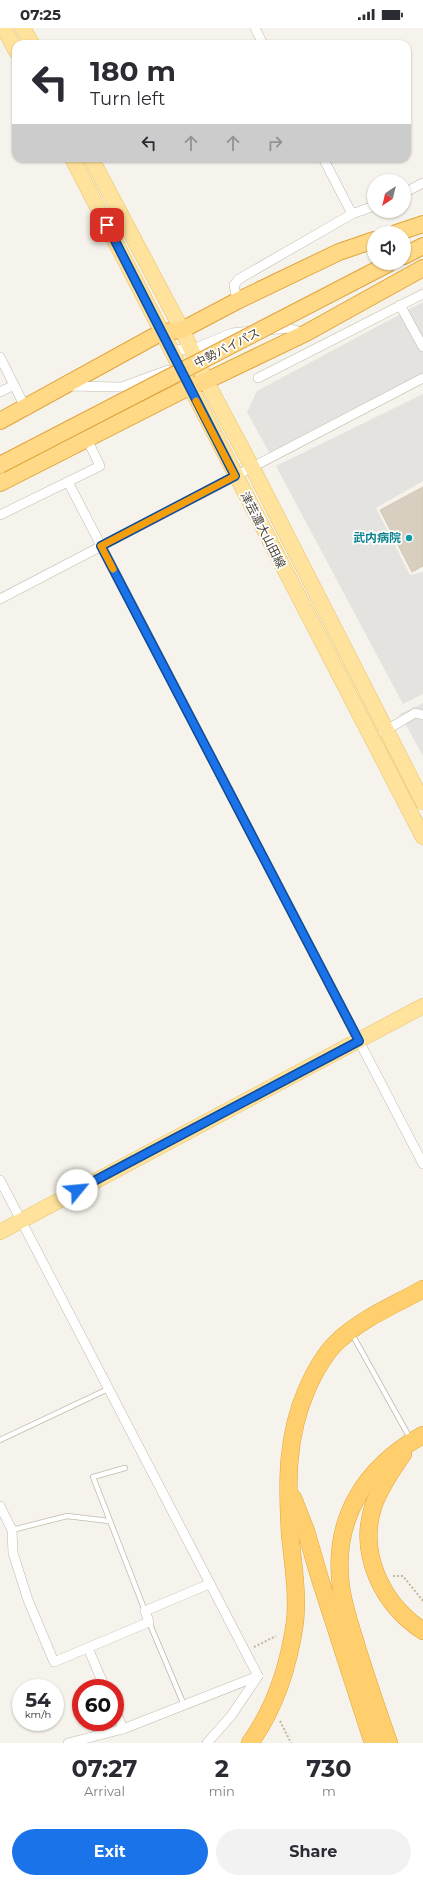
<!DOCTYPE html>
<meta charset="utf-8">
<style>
:root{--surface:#fff;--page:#f2f2f3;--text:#2b2b33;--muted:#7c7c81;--accent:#1a73e8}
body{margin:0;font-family:Montserrat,"Noto Sans JP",sans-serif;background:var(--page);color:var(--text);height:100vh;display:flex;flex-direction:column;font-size:15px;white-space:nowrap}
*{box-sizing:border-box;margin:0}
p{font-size:13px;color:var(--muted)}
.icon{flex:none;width:22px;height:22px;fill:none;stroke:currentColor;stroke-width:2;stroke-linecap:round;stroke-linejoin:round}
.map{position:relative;height:1715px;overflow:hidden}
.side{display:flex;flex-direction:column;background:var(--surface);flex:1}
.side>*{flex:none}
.banner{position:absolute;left:12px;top:12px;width:399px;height:122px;border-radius:12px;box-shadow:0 1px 3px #0004;background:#fff;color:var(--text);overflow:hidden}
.needle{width:26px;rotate:215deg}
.controls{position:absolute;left:367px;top:146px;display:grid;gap:8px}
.controls a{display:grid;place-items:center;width:44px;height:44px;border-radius:50%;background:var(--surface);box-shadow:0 1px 3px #0004;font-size:20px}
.speed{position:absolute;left:12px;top:1651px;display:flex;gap:8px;font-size:20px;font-weight:700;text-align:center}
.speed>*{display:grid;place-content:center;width:52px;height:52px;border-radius:50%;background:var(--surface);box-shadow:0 1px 3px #0004;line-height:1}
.speed small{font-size:10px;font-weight:400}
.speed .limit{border:6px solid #d22;background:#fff;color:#111}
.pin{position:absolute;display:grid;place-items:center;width:34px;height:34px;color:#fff;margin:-17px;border-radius:8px;box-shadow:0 2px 6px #0006}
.me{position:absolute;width:44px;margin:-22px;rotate:62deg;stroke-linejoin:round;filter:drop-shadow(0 0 3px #0008)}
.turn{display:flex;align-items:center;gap:14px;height:84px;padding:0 12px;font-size:18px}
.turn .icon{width:52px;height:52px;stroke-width:2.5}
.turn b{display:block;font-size:28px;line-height:34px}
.lanes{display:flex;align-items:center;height:38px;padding:0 12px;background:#0003;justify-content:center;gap:20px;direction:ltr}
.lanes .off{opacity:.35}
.eta{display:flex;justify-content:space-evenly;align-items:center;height:68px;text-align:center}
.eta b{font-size:24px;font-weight:700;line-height:28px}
.primary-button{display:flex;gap:8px;margin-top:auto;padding:8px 12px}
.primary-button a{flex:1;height:46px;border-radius:24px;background:var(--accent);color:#fff;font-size:16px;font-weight:700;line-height:46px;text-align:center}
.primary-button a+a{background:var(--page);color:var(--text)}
.status{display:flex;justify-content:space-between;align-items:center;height:28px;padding:0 20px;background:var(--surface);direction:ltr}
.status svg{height:11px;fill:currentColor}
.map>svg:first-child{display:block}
</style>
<div class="status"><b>07:25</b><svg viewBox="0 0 49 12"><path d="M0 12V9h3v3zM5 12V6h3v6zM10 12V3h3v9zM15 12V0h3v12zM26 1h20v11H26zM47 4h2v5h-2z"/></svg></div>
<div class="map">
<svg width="423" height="1715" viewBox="0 0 423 1715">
<rect width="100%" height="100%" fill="#f6f3ec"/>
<g fill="#e5e3e0">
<path d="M 423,274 L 423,345 L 270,426 L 247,384 L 257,363 Z"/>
<path d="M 423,366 L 423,453 L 376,480 L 410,547 L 423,544 L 423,666 L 403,676 L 276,438 Z"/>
<path d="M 423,675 L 423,728 L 400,686 Z"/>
</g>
<path fill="#d8cfc1" stroke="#d3c7b4" d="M 423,459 L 423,538 L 412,544 L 380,482 Z"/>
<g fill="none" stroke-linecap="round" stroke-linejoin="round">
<g stroke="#c2bbae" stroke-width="6">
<g id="service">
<path d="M 352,1306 L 411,1412"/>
<path d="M 0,1412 L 108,1361"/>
<path d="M 125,1440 L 93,1449 L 145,1583"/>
<path d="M 12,1502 L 67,1488 L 109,1493"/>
<path d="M 149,1594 L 184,1677"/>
</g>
</g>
<g stroke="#c2bbae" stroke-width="10">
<g id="minor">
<path d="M 255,0 L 263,16"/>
<path d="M 323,130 L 352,186"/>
<path d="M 404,165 L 423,155"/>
<path d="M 237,273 L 234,257 L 239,251 L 352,186 L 374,178"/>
<path d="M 400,277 L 423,319"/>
<path d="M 268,302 L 288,300 L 304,305"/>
<path d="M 170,321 L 191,322 L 232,305 L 251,303"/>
<path d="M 0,329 L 25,379"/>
<path d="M 258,350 L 423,266"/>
<path d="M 66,358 L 122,359 L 168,342"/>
<path d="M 0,364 L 14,357"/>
<path d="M 68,454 L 423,1136"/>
<path d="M 0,487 L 100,438 L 87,411"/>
<path d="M 0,571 L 423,350"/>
<path d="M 383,704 L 415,685 L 423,687"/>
<path d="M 0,1152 L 258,1648"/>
<path d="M 0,1478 L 12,1502 L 13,1525 L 28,1572 L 54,1634 L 149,1594 L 145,1583 L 209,1556"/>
<path d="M 88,1620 L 105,1660"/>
<path d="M 115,1682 L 123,1701"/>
<path d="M 68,1715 L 123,1701 L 258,1648"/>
<path d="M 207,1715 L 231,1688 L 258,1648"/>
</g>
</g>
<g stroke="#e6c16a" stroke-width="16">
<g id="primary">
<path d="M 4,0 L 16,23"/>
<path d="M 23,0 L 32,16"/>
<path d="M 72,130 L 423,809"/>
<path d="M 91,130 L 182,302 L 206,353 L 252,439 L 423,774"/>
<path d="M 0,1204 L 423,978"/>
</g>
</g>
<g stroke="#e0a43c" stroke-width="18">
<g id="trunk">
<path d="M 396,205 L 423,196"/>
<path d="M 404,228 L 423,218"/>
<path d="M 0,393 L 162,304 L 182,302 L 237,273 L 339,224 L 374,212"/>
<path d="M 0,455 L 189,359 L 206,353 L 306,305 L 423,240"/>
</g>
</g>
<g stroke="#e0a43c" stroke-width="18">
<g id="motorway">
<path d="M 403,1426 C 392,1442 381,1458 374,1476 C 357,1525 382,1576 423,1603"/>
<path d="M 293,1470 L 306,1503 L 320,1551 L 373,1715"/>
<path d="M 250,1715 C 275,1680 289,1636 295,1594 C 298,1565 293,1536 290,1506 C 287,1455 286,1409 307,1361 C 315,1343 324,1326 338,1313 C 362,1290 395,1277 423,1261"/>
<path d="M 389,1715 C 378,1684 368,1654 358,1623 C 352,1602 344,1581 341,1559 C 332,1491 365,1439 423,1407"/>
</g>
</g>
<g stroke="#c4b79f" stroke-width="2" stroke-dasharray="2 2" stroke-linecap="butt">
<path d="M 393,1548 L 403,1548 L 423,1573"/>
<path d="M 254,1619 L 276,1608"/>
<path d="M 280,1693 L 291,1715"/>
</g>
<use href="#service" stroke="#fff" stroke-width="4.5"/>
<use href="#minor" stroke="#fff" stroke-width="9"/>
<use href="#primary" stroke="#ffe39c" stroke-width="15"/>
<use href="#trunk" stroke="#ffd985" stroke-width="16"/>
<use href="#motorway" stroke="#ffcf6e" stroke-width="17"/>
<g stroke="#e0a43c" stroke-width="18" stroke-linecap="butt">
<path id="trunk-bridge" d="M 0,437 L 390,235"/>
</g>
<use href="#trunk-bridge" stroke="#ffd985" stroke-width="16"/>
</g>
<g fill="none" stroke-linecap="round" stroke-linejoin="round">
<g stroke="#114b97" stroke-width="10">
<path id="route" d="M 77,1162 L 359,1013 L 101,518 L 235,448 L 107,197"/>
</g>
<use href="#route" stroke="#1a73e8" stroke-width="7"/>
<path stroke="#f59e0b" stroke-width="7" d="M 113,541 L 101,518 L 235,448 L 196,373"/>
</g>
<circle fill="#0f9aa8" stroke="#fff" stroke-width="1.5" cx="409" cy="510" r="4"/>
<g text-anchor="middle" stroke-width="3.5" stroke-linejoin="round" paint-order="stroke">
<g font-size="12" fill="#4b4439" stroke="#fff">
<text transform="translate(227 320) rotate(-27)" y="4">中勢バイパス</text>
<text transform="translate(263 502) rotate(63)" y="4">津芸濃大山田線</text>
</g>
<g font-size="12" font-weight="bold" fill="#0d838f" stroke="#fff" text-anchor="end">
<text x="401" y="514">武内病院</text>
</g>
</g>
</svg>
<div class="controls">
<a><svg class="needle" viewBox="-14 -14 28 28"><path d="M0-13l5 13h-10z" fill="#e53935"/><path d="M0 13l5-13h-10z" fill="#7c7c81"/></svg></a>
<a><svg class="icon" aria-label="sound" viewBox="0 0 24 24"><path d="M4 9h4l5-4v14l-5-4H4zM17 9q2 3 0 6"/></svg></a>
</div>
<div class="speed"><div>54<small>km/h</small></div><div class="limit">60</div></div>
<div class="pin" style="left:107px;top:197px;background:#d93025"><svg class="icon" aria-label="arrive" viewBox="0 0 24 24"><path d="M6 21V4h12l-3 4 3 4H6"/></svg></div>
<svg class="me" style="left:77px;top:1162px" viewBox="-20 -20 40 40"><circle r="19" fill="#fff"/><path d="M0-13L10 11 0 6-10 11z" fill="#1a73e8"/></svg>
<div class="banner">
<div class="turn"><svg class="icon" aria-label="left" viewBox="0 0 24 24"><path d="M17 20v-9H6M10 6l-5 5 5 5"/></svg><div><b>180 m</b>Turn left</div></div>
<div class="lanes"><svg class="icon" aria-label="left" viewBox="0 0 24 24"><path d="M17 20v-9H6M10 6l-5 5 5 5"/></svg><svg class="icon off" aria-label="ahead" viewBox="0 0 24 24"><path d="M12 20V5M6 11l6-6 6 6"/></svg><svg class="icon off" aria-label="ahead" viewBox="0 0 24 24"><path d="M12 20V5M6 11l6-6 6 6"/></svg><svg class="icon off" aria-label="right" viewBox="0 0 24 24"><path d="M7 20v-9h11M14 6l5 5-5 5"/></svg></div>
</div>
</div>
<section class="side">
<div class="eta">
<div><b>07:27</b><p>Arrival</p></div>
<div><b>2</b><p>min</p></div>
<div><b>730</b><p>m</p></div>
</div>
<div class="primary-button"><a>Exit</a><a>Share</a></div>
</section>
